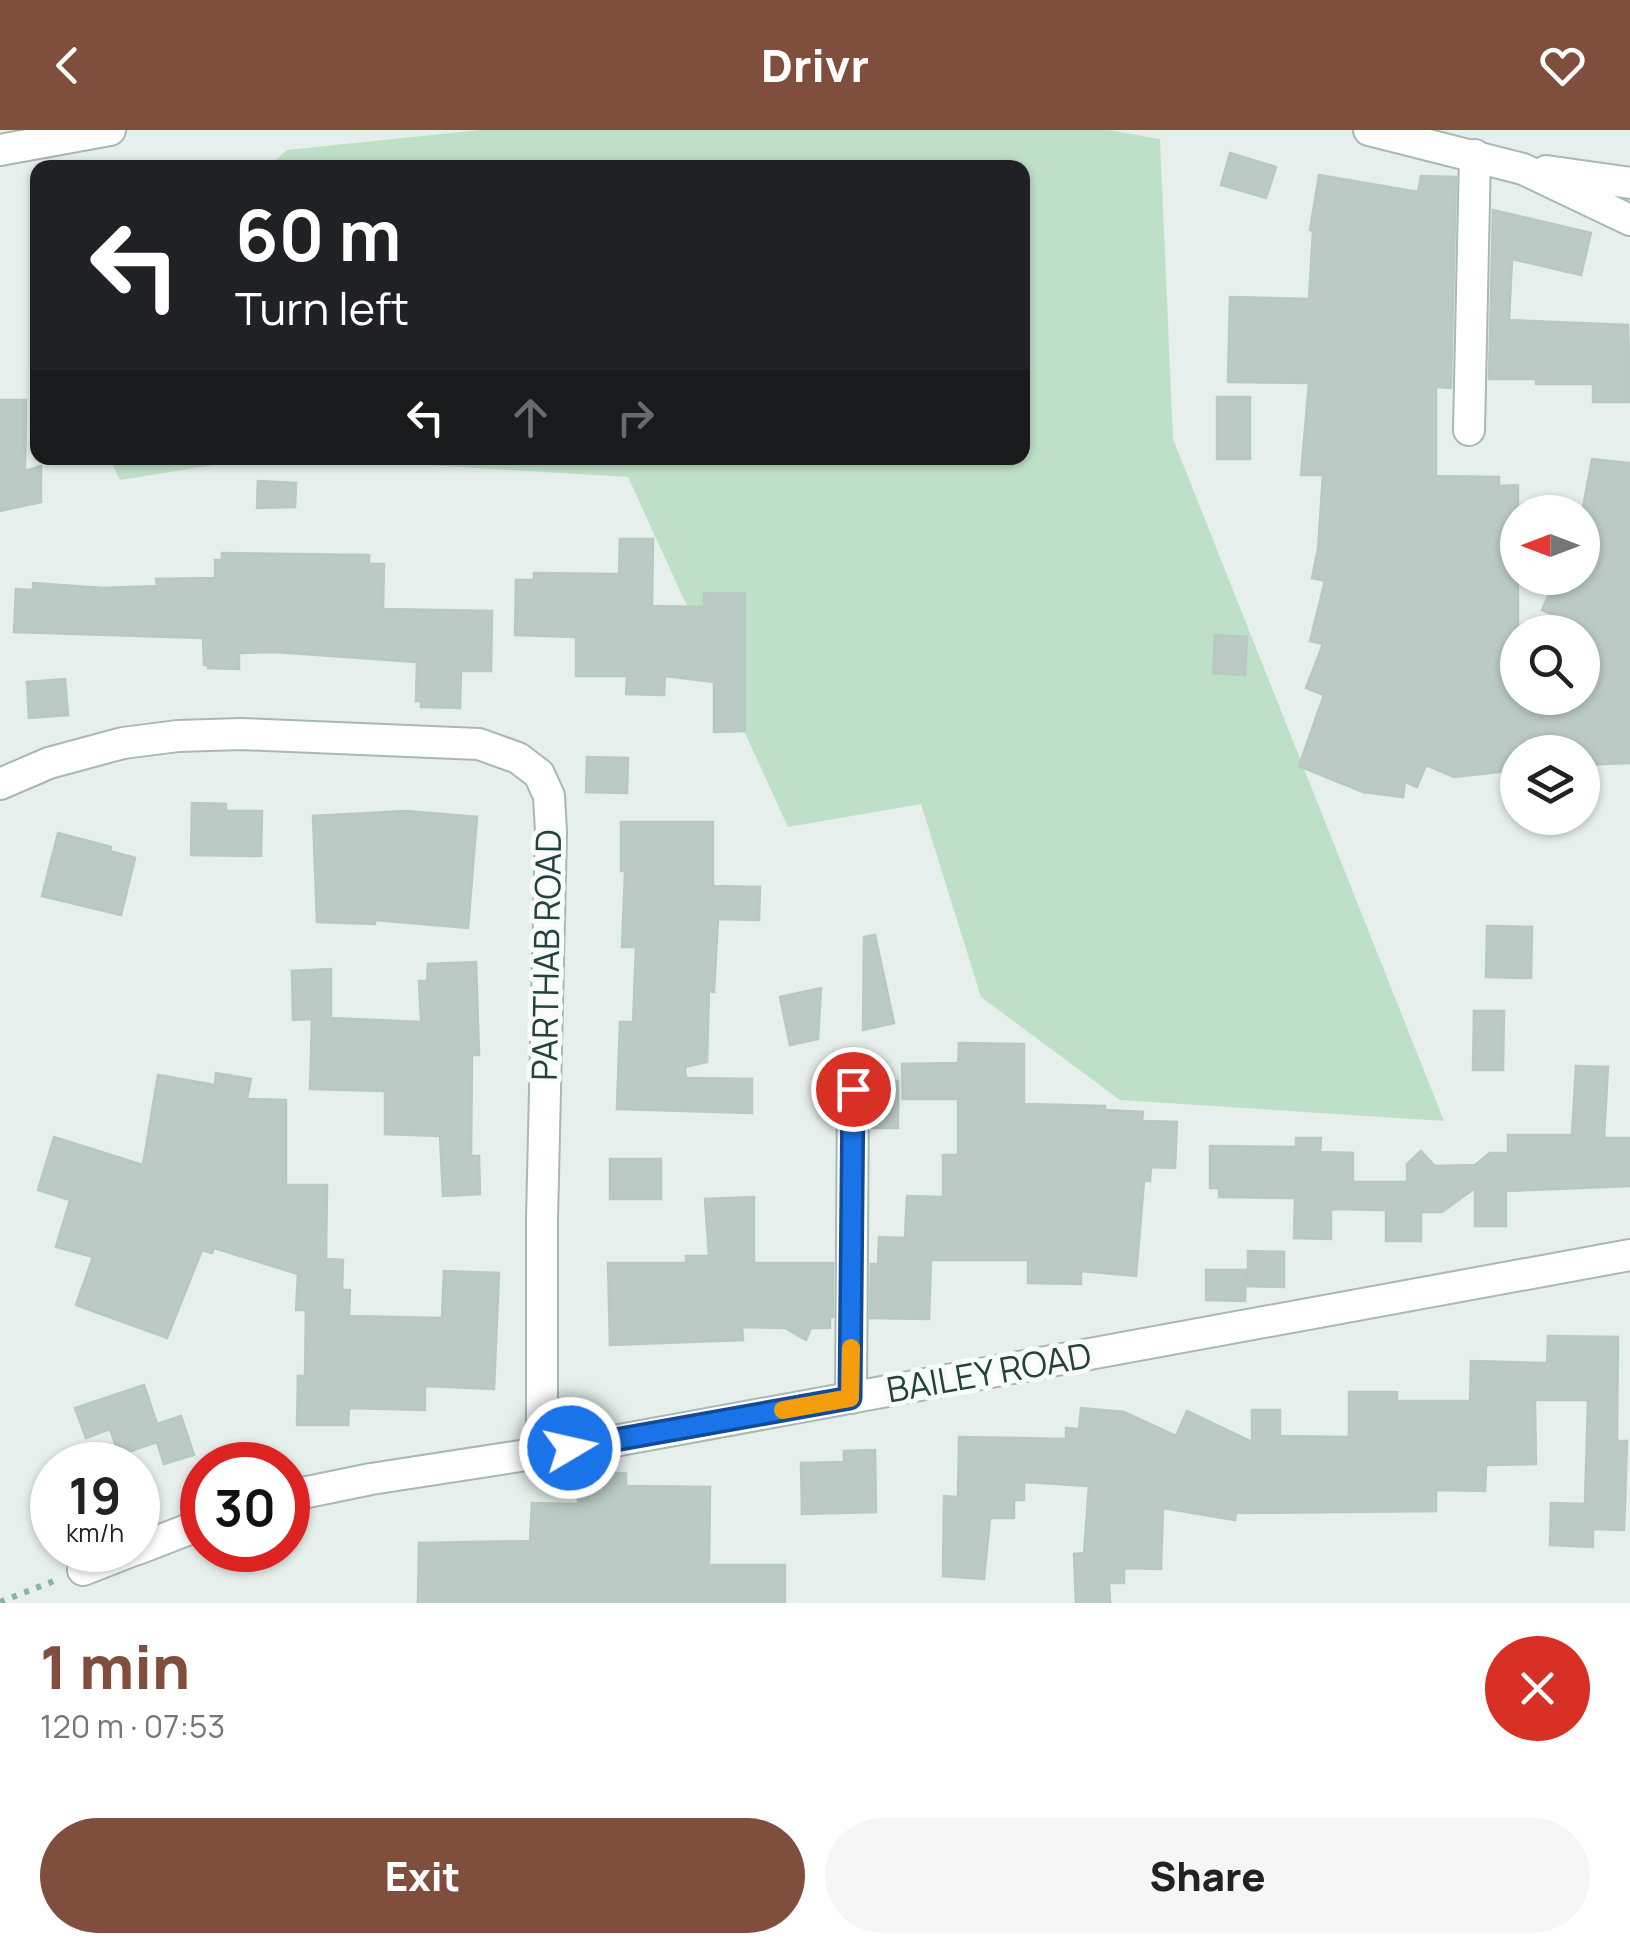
<!DOCTYPE html>
<meta charset="utf-8">
<style>
:root{--surface:#fff;--page:#f6f6f6;--text:#222;--muted:#767676;--accent:#804e3d}
body{margin:0;font-family:Manrope,sans-serif;background:var(--page);color:var(--text);height:100vh;display:flex;flex-direction:column;font-size:38px;white-space:nowrap}
*{box-sizing:border-box;margin:0}
p{font-size:32px;color:var(--muted)}
.icon{flex:none;width:55px;height:55px;fill:none;stroke:currentColor;stroke-width:2;stroke-linecap:round;stroke-linejoin:round}
.map{position:relative;height:1473px;overflow:hidden}
.sheet{display:flex;flex-direction:column;background:var(--surface);flex:1}
.sheet>*{flex:none}
.banner{position:absolute;left:30px;top:30px;width:1000px;height:305px;border-radius:20px;box-shadow:0 2px 8px #0004;background:#202124;color:#fff;overflow:hidden}
.needle{width:65px;rotate:270deg}
.tools{position:absolute;left:1500px;top:365px;display:grid;gap:20px}
.tools a{display:grid;place-items:center;width:100px;height:100px;border-radius:50%;background:var(--surface);box-shadow:0 2px 8px #0004;font-size:50px}
.speed{position:absolute;left:30px;top:1312px;display:flex;gap:20px;font-size:50px;font-weight:700;text-align:center}
.speed>*{display:grid;place-content:center;width:130px;height:130px;border-radius:50%;background:var(--surface);box-shadow:0 2px 8px #0004;line-height:1}
.speed small{font-size:25px;font-weight:400}
.speed .limit{border:15px solid #d22;background:#fff;color:#111}
.pin{position:absolute;display:grid;place-items:center;width:85px;height:85px;color:#fff;margin:-42px;border:5px solid #fff;border-radius:50%;box-shadow:0 2px 10px #0007}
.me{position:absolute;width:110px;margin:-55px;rotate:81deg;stroke-linejoin:round;filter:drop-shadow(0 0 8px #0008)}
.turn{display:flex;align-items:center;gap:35px;height:210px;padding:0 40px;font-size:45px}
.turn .icon{width:130px;height:130px;stroke-width:2.5}
.turn b{display:block;font-size:70px;line-height:85px}
.lanes{display:flex;align-items:center;height:95px;padding:0 40px;background:#0003;justify-content:center;gap:50px;direction:ltr}
.lanes .off{opacity:.35}
.round{display:grid;place-items:center;flex:none;width:105px;height:105px;border-radius:52px;background:var(--page)}
.summary{display:flex;align-items:center;justify-content:space-between;height:170px;padding:0 40px}
h1{font-size:60px;font-weight:800;line-height:75px;color:var(--accent)}
.button{display:flex;gap:20px;margin-top:auto;padding:20px 40px}
.button a{flex:1;height:115px;border-radius:60px;background:var(--accent);color:#fff;font-size:40px;font-weight:800;line-height:115px;text-align:center}
.button a+a{background:var(--page);color:var(--text)}
header{display:flex;justify-content:space-between;align-items:center;height:130px;padding:0 40px;background:var(--accent);color:#fff;font-size:45px;font-weight:800}
.map>svg:first-child{display:block}
</style>
<header><svg class="icon" aria-label="back" viewBox="0 0 24 24"><path d="M15 5l-7 7 7 7"/></svg>Drivr<svg class="icon" aria-label="heart" viewBox="0 0 24 24"><path d="M12 20l-8-8c-3-5 5-10 8-4 3-6 11-1 8 4z"/></svg></header>
<div class="map">
<svg width="1630" height="1473" viewBox="0 0 1630 1473">
<rect width="100%" height="100%" fill="#e6efeb"/>
<g fill="#bfe0c8">
<path d="M 480,0 L 1109,0 L 1160,9 L 1173,309 L 1444,991 L 1120,970 L 981,867 L 921,674 L 788,697 L 628,347 L 311,328 L 1022,328 L 1022,38 L 267,38 L 287,20 Z"/>
<path d="M 109,328 L 257,328 L 120,350 Z"/>
</g>
<g fill="#bbcac4" stroke="#b8c9c2" stroke-width="2.5">
<path d="M 1230,23 L 1276,37 L 1266,68 L 1221,55 Z"/>
<path d="M 1319,45 L 1418,62 L 1421,46 L 1456,47 L 1451,258 L 1436,257 L 1436,346 L 1499,347 L 1499,356 L 1518,355 L 1518,568 L 1582,568 L 1582,497 L 1542,480 L 1556,448 L 1582,448 L 1582,383 L 1592,329 L 1630,333 L 1630,633 L 1582,635 L 1582,622 L 1518,622 L 1518,640 L 1454,647 L 1426,635 L 1417,657 L 1405,652 L 1403,667 L 1363,662 L 1299,636 L 1324,565 L 1306,558 L 1323,514 L 1310,511 L 1325,451 L 1312,448 L 1318,419 L 1323,345 L 1301,345 L 1309,253 L 1228,252 L 1230,167 L 1309,169 L 1313,101 L 1310,100 Z"/>
<path d="M 1493,80 L 1591,103 L 1581,145 L 1512,129 L 1509,190 L 1628,195 L 1630,272 L 1593,272 L 1593,254 L 1536,254 L 1536,249 L 1489,249 Z"/>
<rect x="1217" y="267" width="33" height="62"/>
<path d="M 0,270 L 26,270 L 25,341 L 41,336 L 41,372 L 0,381 Z"/>
<path d="M 258,351 L 296,353 L 295,377 L 257,378 Z"/>
<path d="M 620,409 L 653,409 L 652,476 L 704,477 L 704,463 L 745,463 L 745,601 L 714,602 L 714,552 L 665,546 L 664,565 L 626,564 L 627,546 L 576,546 L 576,507 L 515,505 L 516,450 L 534,450 L 534,443 L 619,444 Z"/>
<path d="M 222,423 L 369,425 L 369,434 L 384,434 L 383,479 L 492,481 L 491,541 L 461,541 L 460,578 L 421,577 L 421,571 L 416,571 L 417,532 L 275,522 L 239,523 L 239,539 L 208,538 L 208,535 L 204,535 L 203,508 L 14,502 L 16,459 L 33,460 L 33,453 L 104,458 L 157,456 L 156,449 L 215,448 L 215,430 L 222,430 Z"/>
<path d="M 1215,505 L 1247,507 L 1245,545 L 1213,543 Z"/>
<path d="M 65,549 L 68,585 L 29,588 L 27,552 Z"/>
<path d="M 587,627 L 628,628 L 627,663 L 586,662 Z"/>
<path d="M 192,673 L 226,674 L 226,681 L 262,681 L 261,726 L 191,725 Z"/>
<path d="M 406,681 L 477,687 L 468,798 L 375,790 L 375,794 L 317,792 L 313,686 Z"/>
<path d="M 621,692 L 713,692 L 713,756 L 760,757 L 759,790 L 718,789 L 714,862 L 709,861 L 707,932 L 685,937 L 686,948 L 752,949 L 752,983 L 617,979 L 620,892 L 633,892 L 636,817 L 622,817 L 625,741 L 621,741 Z"/>
<path d="M 58,703 L 111,717 L 110,721 L 135,728 L 121,785 L 42,766 Z"/>
<path d="M 1487,796 L 1532,797 L 1531,848 L 1486,847 Z"/>
<path d="M 875,805 L 894,893 L 863,900 L 864,807 Z"/>
<path d="M 476,832 L 479,925 L 472,925 L 471,1026 L 479,1026 L 480,1064 L 443,1066 L 440,1006 L 385,1004 L 385,961 L 310,959 L 312,889 L 293,890 L 292,841 L 331,839 L 331,888 L 421,892 L 419,851 L 427,851 L 428,834 Z"/>
<path d="M 821,858 L 818,909 L 790,915 L 780,867 Z"/>
<path d="M 1474,881 L 1504,881 L 1503,940 L 1473,940 Z"/>
<path d="M 959,913 L 1024,914 L 1024,974 L 1105,976 L 1105,980 L 1143,982 L 1142,991 L 1177,992 L 1175,1038 L 1151,1037 L 1150,1051 L 1144,1051 L 1136,1146 L 1081,1141 L 1081,1154 L 1028,1153 L 1028,1130 L 931,1130 L 929,1189 L 870,1188 L 871,1134 L 878,1134 L 879,1107 L 905,1108 L 907,1066 L 943,1067 L 943,1025 L 958,1025 L 958,969 L 903,969 L 902,934 L 958,933 Z"/>
<path d="M 1576,936 L 1608,937 L 1604,1008 L 1630,1008 L 1630,1056 L 1506,1061 L 1506,1096 L 1475,1096 L 1475,1058 L 1442,1082 L 1421,1082 L 1421,1111 L 1386,1111 L 1386,1080 L 1331,1079 L 1331,1109 L 1294,1108 L 1295,1068 L 1219,1067 L 1219,1058 L 1210,1058 L 1210,1016 L 1296,1017 L 1296,1008 L 1321,1008 L 1320,1022 L 1353,1023 L 1353,1052 L 1407,1052 L 1407,1034 L 1421,1021 L 1435,1036 L 1475,1035 L 1490,1023 L 1508,1023 L 1508,1005 L 1572,1005 Z"/>
<path d="M 216,943 L 251,949 L 247,969 L 286,970 L 286,1055 L 327,1055 L 326,1129 L 343,1130 L 342,1160 L 350,1160 L 349,1186 L 442,1188 L 444,1141 L 499,1143 L 494,1259 L 425,1256 L 425,1280 L 349,1278 L 348,1295 L 297,1295 L 298,1246 L 305,1246 L 306,1180 L 296,1180 L 298,1144 L 214,1118 L 212,1123 L 202,1120 L 167,1208 L 76,1175 L 93,1127 L 56,1117 L 70,1070 L 38,1060 L 54,1007 L 143,1035 L 158,945 L 215,955 Z"/>
<path d="M 870,951 L 898,951 L 898,998 L 872,998 Z"/>
<rect x="610" y="1029" width="51" height="40"/>
<path d="M 754,1067 L 754,1133 L 833,1133 L 833,1187 L 830,1187 L 830,1198 L 811,1198 L 806,1210 L 785,1198 L 742,1197 L 743,1210 L 610,1215 L 608,1133 L 686,1133 L 686,1126 L 709,1126 L 705,1069 Z"/>
<path d="M 1248,1121 L 1284,1122 L 1284,1157 L 1248,1156 Z"/>
<path d="M 1206,1140 L 1246,1140 L 1245,1171 L 1206,1170 Z"/>
<path d="M 1548,1206 L 1618,1207 L 1617,1311 L 1627,1311 L 1624,1400 L 1593,1399 L 1593,1417 L 1550,1415 L 1551,1373 L 1585,1374 L 1588,1270 L 1535,1270 L 1536,1334 L 1486,1335 L 1485,1361 L 1436,1360 L 1436,1381 L 1236,1383 L 1235,1390 L 1163,1378 L 1161,1439 L 1124,1438 L 1124,1453 L 1109,1453 L 1110,1473 L 1076,1473 L 1074,1424 L 1084,1423 L 1089,1356 L 1024,1352 L 1024,1370 L 1014,1370 L 1014,1388 L 990,1388 L 984,1449 L 943,1446 L 944,1366 L 958,1367 L 959,1307 L 1066,1309 L 1066,1298 L 1079,1299 L 1081,1278 L 1124,1282 L 1176,1306 L 1187,1281 L 1252,1312 L 1252,1280 L 1280,1280 L 1280,1306 L 1349,1307 L 1349,1262 L 1397,1262 L 1397,1271 L 1470,1271 L 1471,1231 L 1547,1233 Z"/>
<path d="M 144,1255 L 157,1294 L 181,1286 L 194,1325 L 164,1334 L 157,1312 L 119,1325 L 110,1299 L 86,1308 L 75,1278 Z"/>
<path d="M 875,1320 L 876,1382 L 802,1384 L 801,1333 L 844,1332 L 844,1321 Z"/>
<path d="M 626,1343 L 626,1356 L 710,1357 L 709,1435 L 785,1435 L 785,1473 L 418,1473 L 419,1413 L 530,1411 L 532,1373 L 578,1374 L 578,1344 Z"/>
</g>
<g fill="none" stroke-linecap="round" stroke-linejoin="round">
<g stroke="#a8b8b2" stroke-width="34">
<g id="minor">
<path d="M 1369,0 L 1523,39 L 1630,90"/>
<path d="M 0,20 L 110,0"/>
<path d="M 1546,41 L 1630,53"/>
<path d="M 1469,300 L 1475,25"/>
<path d="M 0,654 L 49,633 L 123,613 L 178,606 L 241,604 L 479,614 L 518,628 L 539,644 L 549,666 L 551,702 L 542,1090 L 542,1322"/>
<path d="M 851,1268 L 853,959"/>
<path d="M 288,1366 L 371,1349 L 598,1314 L 1630,1125"/>
<path d="M 138,1419 L 202,1394"/>
<path d="M 83,1440 L 134,1420"/>
</g>
</g>
<path stroke="#86b3a5" stroke-width="6" stroke-dasharray="5 8" stroke-linecap="butt" d="M 0,1472 L 59,1449"/>
<use href="#minor" stroke="#fff" stroke-width="30"/>
</g>
<g fill="none" stroke-linecap="round" stroke-linejoin="round">
<g stroke="#114b97" stroke-width="25">
<path id="route" d="M 570,1318 L 850,1268 L 853,959"/>
</g>
<use href="#route" stroke="#1a73e8" stroke-width="18"/>
<path stroke="#f59e0b" stroke-width="18" d="M 783,1280 L 850,1268 L 851,1218"/>
</g>
<g text-anchor="middle" stroke-width="10" stroke-linejoin="round" paint-order="stroke">
<g font-size="35" fill="#24423a" stroke="#f7fbf9">
<text transform="translate(547 825) rotate(-89)" y="12">PARTHAB ROAD</text>
<text transform="translate(989 1243) rotate(-10)" y="12">BAILEY ROAD</text>
</g>
</g>
</svg>
<div class="tools">
<a><svg class="needle" viewBox="-14 -14 28 28"><path d="M0-13l5 13h-10z" fill="#e53935"/><path d="M0 13l5-13h-10z" fill="#767676"/></svg></a>
<a><svg class="icon" aria-label="search" viewBox="0 0 24 24"><circle cx="10" cy="10" r="6"/><path d="M15 15l6 6"/></svg></a>
<a><svg class="icon" aria-label="layers" viewBox="0 0 24 24"><path d="M12 4l9 5-9 5-9-5zM3 14l9 5 9-5"/></svg></a>
</div>
<div class="speed"><div>19<small>km/h</small></div><div class="limit">30</div></div>
<div class="pin" style="left:853px;top:959px;background:#d93025"><svg class="icon" aria-label="arrive" viewBox="0 0 24 24"><path d="M6 21V4h12l-3 4 3 4H6"/></svg></div>
<svg class="me" style="left:570px;top:1318px" viewBox="-20 -20 40 40"><circle r="17" fill="#1a73e8" stroke="#fff" stroke-width="3"/><path d="M0-11L8 9 0 5-8 9z" fill="#fff"/></svg>
<div class="banner">
<div class="turn"><svg class="icon" aria-label="left" viewBox="0 0 24 24"><path d="M17 20v-9H6M10 6l-5 5 5 5"/></svg><div><b>60 m</b>Turn left</div></div>
<div class="lanes"><svg class="icon" aria-label="left" viewBox="0 0 24 24"><path d="M17 20v-9H6M10 6l-5 5 5 5"/></svg><svg class="icon off" aria-label="ahead" viewBox="0 0 24 24"><path d="M12 20V5M6 11l6-6 6 6"/></svg><svg class="icon off" aria-label="right" viewBox="0 0 24 24"><path d="M7 20v-9h11M14 6l5 5-5 5"/></svg></div>
</div>
</div>
<section class="sheet">
<div class="summary"><div><h1>1 min</h1><p>120 m · 07:53</p></div><a class="round" style="background:#d93025;color:#fff"><svg class="icon" aria-label="close" viewBox="0 0 24 24"><path d="M6 6l12 12M18 6L6 18"/></svg></a></div>
<div class="button"><a>Exit</a><a>Share</a></div>
</section>
